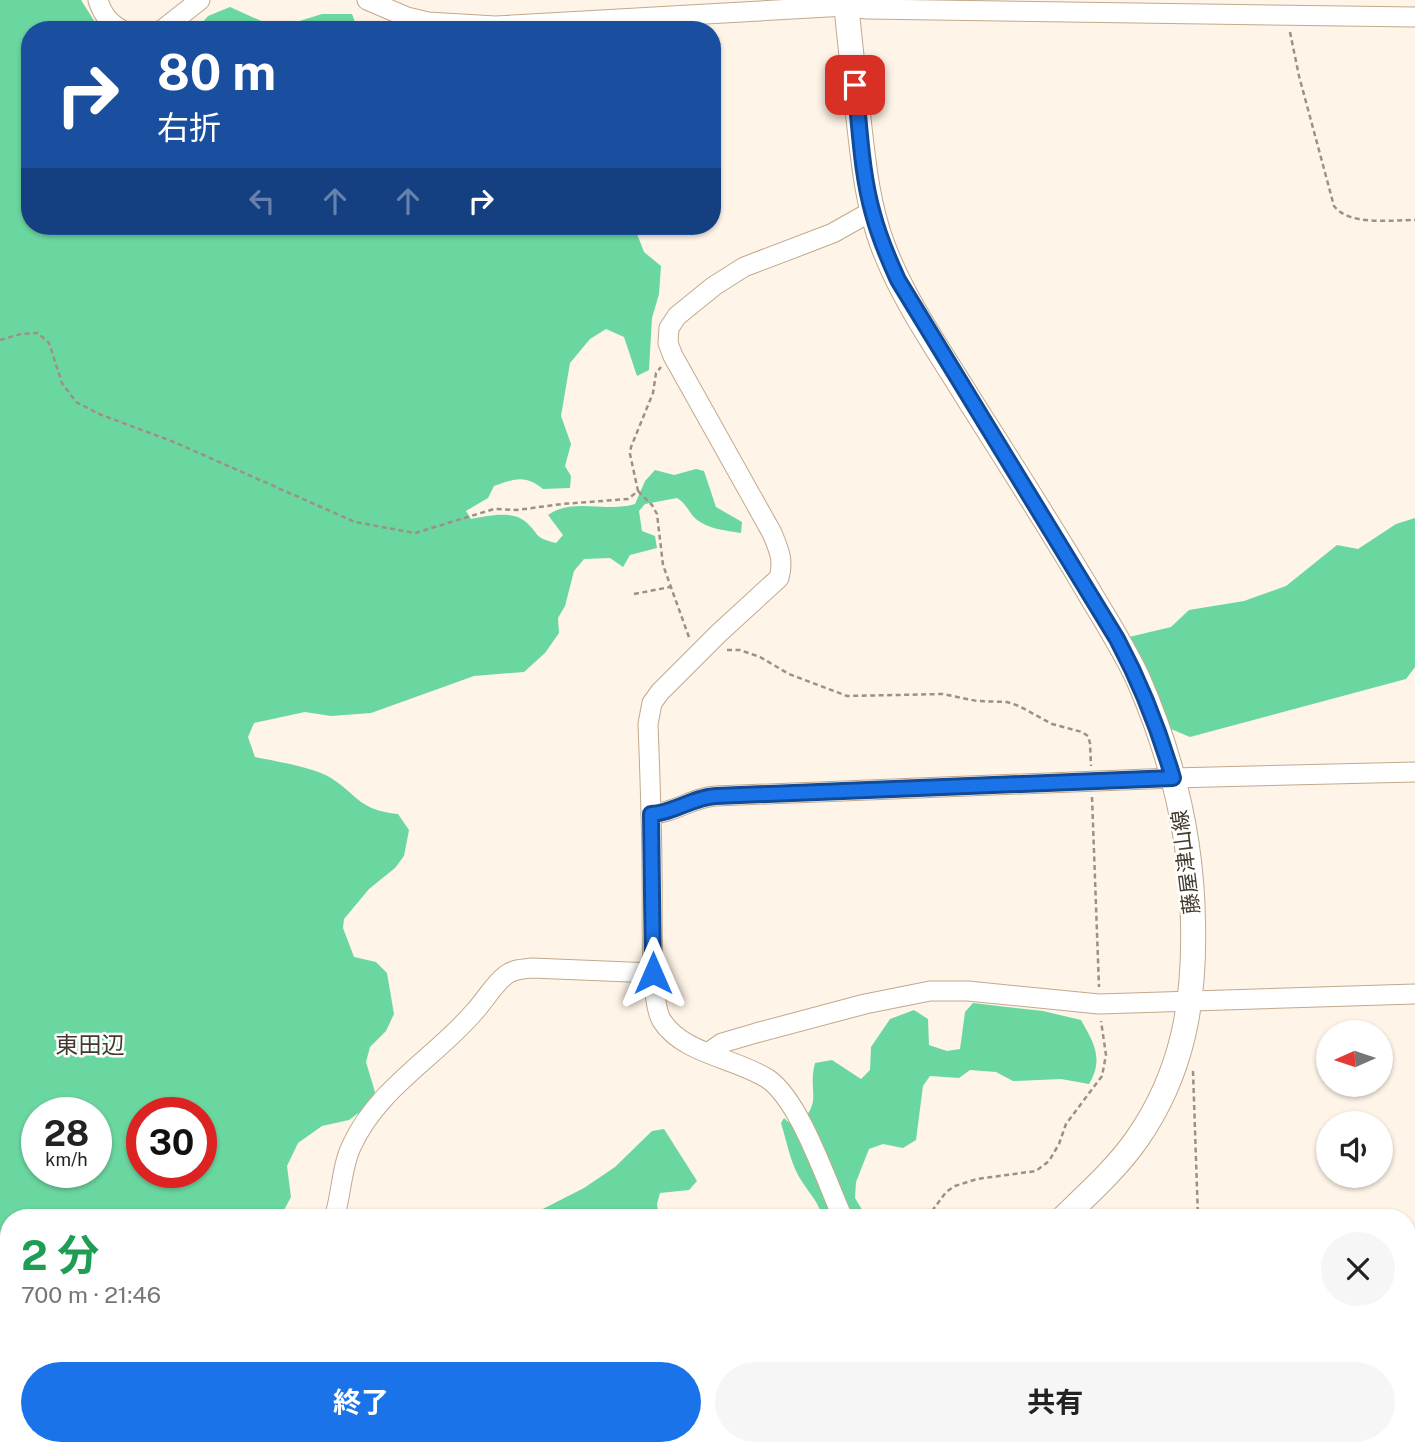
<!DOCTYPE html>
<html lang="ja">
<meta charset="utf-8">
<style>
:root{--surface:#fff;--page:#f6f6f6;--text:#222;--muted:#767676;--accent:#1a73e8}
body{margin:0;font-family:"Public Sans","Noto Sans JP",sans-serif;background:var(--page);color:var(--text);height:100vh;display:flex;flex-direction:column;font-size:26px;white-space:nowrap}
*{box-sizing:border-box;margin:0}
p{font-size:23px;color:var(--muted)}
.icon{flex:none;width:38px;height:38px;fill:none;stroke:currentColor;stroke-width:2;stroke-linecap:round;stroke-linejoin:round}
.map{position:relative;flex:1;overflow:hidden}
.sheet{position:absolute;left:0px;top:1209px;width:1416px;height:247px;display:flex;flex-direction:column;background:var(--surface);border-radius:28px 28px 0 0;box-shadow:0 2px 5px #0004}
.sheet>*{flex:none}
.banner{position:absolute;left:21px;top:21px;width:700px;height:214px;border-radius:28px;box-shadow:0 2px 5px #0004;background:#1a4fa0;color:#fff;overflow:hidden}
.needle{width:46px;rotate:267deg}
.buttons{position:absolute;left:1316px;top:1020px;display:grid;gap:14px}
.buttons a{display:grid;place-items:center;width:77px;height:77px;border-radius:50%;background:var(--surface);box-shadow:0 2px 5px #0004;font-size:35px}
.speed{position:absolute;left:21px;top:1097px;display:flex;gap:14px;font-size:35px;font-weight:700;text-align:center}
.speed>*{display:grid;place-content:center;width:91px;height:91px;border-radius:50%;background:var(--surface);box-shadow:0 2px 5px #0004;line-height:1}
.speed small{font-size:18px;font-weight:400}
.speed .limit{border:10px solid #d22;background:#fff;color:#111}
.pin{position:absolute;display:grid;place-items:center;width:60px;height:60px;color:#fff;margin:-30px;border-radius:14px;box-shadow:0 4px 10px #0006}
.me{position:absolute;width:77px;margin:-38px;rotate:0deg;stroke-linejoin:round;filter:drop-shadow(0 0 5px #0008)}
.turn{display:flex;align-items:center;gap:24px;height:147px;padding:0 21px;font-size:32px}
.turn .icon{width:91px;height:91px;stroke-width:2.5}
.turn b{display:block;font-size:49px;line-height:60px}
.lanes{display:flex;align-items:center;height:66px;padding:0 21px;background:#0003;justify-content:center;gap:35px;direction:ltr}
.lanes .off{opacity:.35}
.round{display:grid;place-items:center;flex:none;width:74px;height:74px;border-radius:37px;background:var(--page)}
.summary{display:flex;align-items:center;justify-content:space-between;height:119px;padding:0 21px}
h1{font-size:42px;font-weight:700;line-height:52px;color:#1e9e55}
.action{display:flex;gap:14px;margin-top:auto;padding:14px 21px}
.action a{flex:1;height:80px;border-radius:42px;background:var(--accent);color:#fff;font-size:28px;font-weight:700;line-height:80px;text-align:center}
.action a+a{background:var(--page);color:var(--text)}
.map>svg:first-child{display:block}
</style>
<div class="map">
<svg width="1415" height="1455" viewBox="0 0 1415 1455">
<rect width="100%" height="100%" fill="#fef4e8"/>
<g fill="#6bd7a0" fill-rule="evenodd">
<path d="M 0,0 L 81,0 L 100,30 L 30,30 L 30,226 L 634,226 L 644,252 L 661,266 L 659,294 L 652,318 L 649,370 L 637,376 L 624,337 L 606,329 L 590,339 L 570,363 L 561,416 L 571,444 L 565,466 L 571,476 L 570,488 L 543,489 C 525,474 514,479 494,486 L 488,498 L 466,511 L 471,519 C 487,516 512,510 526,522 C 541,536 533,537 556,543 L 563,535 L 548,515 C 573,497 607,513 635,504 L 645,481 L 655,470 L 674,475 L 696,469 L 704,471 L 716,507 L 742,522 L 741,533 C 724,530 704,529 692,515 C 687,508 685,503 677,498 L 645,504 L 639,511 L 642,531 L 655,536 L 657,548 L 630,555 L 623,567 L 610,558 L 584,559 L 574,571 L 565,606 L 558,618 L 559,633 L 545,653 L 524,672 L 474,676 L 371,713 L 331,716 L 305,712 L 254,723 L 248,737 L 255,757 C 275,761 316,768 331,778 C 360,797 359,810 398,814 L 409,830 L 404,856 L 395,868 L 369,889 L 344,919 L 343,928 L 354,957 L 376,962 L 387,973 L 394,1014 L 386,1031 L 370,1047 L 366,1062 L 375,1092 L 368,1106 L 349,1120 L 322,1126 L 298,1143 L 287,1166 L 291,1197 L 283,1212 L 271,1211 L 263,1218 L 9,1218 L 9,1447 L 121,1447 L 124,1455 L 1,1455 C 0,1443 3,1432 7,1421 L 0,1410 ZM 37,1113 L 96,1113 L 96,1172 L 37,1172 ZM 142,1113 L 201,1113 L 201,1172 L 142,1172 Z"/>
<path d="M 230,7 L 268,24 L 290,24 L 322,14 L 352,14 L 358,30 L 196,30 L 208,16 Z"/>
<path d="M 1415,518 L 1415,667 L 1406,679 L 1190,737 L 1171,729 L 1129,637 L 1171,627 L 1189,610 L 1244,601 L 1286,586 L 1337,545 L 1358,549 L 1396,524 Z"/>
<path d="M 973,1003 L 1043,1011 L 1081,1020 C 1094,1043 1104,1059 1089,1084 L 1061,1079 L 1013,1081 L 996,1072 L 970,1070 L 959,1078 L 930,1076 L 923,1086 L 916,1140 L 903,1148 L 883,1144 L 869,1149 L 856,1182 L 855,1198 L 867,1218 L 822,1218 C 819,1202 811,1196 803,1183 C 791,1167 787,1142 781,1123 L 784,1118 L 795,1128 C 825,1101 807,1094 815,1063 L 832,1060 L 861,1079 L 870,1070 L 871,1047 L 890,1019 L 914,1010 L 928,1019 L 929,1045 L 947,1051 L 960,1049 L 965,1012 Z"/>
<path d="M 664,1129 L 697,1181 L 689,1190 L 660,1193 L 657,1204 L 659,1218 L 525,1218 L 584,1188 L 615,1167 L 652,1131 Z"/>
</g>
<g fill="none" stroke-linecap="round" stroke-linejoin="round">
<g stroke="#bfd4f5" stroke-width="24">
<path d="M 1407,1346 L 1415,1314"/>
<path d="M 1403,1447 L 1404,1455"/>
</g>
<g stroke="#c1a98c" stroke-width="21">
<g id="minor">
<path d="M 98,0 C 102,14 109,23 122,30"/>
<path d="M 367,0 L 407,17 L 428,22 L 495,26 L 846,6 L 867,9 L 1415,17"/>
<path d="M 162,30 L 200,0"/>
<path d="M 651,814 C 675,813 693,797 716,796 L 1173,778 L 1415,772"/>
<path d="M 709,1052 L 722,1043 L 756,1033 L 865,1004 L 930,991 L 968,991 L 1099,1004 L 1415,994"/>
<path d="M 334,1218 C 342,1194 341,1167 352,1145 C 378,1088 436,1057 475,1011 C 486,999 493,985 506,975 C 514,969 523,969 532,968 L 653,973"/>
<path d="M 843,1218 C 826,1181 800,1101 768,1079 C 736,1058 683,1054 662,1021 C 649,1002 653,905 652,878 C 652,827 650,775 648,724 L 652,703 L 660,692 L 719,633 L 779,578 C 784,560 779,550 772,533 L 673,356 L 668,343 L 669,328 L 677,316 L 714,286 L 744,267 L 833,233 L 872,211"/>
<path d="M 165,1455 L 168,1447"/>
<path d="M 726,1455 L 732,1447"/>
</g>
</g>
<g stroke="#c1a98c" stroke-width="26">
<g id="major">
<path d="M 846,0 C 849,38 854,76 858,114 C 863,158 867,204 883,246 C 904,302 941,353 972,404 C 1011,465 1049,525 1086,587 C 1104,618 1124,648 1139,681 C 1172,757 1192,838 1193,922 C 1195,1002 1183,1073 1137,1139 C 1116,1169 1089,1193 1063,1218"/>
<path d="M 818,1455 L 826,1447"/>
</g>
</g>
<g stroke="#9b9185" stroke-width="2.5" stroke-dasharray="5 3.5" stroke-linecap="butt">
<path d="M 1290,32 L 1299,76 L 1334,206 C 1349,226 1391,220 1415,220"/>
<path d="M 0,340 L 21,334 L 38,333 L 49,343 L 62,383 L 76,402 L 99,414 L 174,442 L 355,522 L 415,533 L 494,509 L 517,510 L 562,504 L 628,499 L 638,491 L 630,454 L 631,447 L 653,393 L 656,373 L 661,367"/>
<path d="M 638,491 L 652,505 L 657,514 L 663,565 L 690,640"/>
<path d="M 634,594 L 670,587"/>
<path d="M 727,650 L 740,650 L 760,657 L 789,674 L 847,696 L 943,694 L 977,701 L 1007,702 L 1019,706 L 1052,724 L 1082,732 L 1088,736 L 1090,743 L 1091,766"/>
<path d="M 1092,797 L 1099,987"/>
<path d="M 1193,1071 L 1198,1218"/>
<path d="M 927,1218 L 946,1192 L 955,1186 L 977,1179 L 1036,1171 L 1049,1161 L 1059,1144 L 1066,1124 L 1102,1076 L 1106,1055 L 1101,1021"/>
<path d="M 1407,1425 L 1415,1425"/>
<path d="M 1206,1447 L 1206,1455"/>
<path d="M 884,1455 L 893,1447"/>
</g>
<use href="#minor" stroke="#fff" stroke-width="19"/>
<use href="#major" stroke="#fff" stroke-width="24"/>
</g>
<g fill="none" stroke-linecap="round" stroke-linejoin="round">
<g stroke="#114b97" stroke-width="18">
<path id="route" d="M 653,973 L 651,814 C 674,813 693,797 716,796 L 1173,778 C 1159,730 1141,684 1117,639 L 898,280 C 888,258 879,237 873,214 C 861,172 860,127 855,85"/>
</g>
<use href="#route" stroke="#1a73e8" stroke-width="12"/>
</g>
<g text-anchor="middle" stroke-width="5" stroke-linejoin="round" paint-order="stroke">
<g font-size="21" fill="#43392d" stroke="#fff">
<text transform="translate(1186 862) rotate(-97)" y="7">藤屋津山線</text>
</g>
<g font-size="23" fill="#43392d" stroke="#fff">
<text x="90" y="1053">東田辺</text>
</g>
</g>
</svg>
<div class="buttons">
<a><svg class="needle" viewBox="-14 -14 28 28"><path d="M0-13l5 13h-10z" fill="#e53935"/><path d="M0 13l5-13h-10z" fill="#767676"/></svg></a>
<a><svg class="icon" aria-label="sound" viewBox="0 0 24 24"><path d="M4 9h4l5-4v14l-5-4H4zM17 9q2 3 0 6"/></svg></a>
</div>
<div class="speed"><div>28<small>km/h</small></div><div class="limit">30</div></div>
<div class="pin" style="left:855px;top:85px;background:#d93025"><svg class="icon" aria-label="arrive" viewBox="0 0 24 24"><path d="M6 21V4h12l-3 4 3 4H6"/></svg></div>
<svg class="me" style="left:653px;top:973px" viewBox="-20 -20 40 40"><path d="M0-17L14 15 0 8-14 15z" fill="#1a73e8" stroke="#fff" stroke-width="4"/></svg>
<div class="banner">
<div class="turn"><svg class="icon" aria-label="right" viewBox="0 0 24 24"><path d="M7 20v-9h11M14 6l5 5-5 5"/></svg><div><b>80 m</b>右折</div></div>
<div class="lanes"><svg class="icon off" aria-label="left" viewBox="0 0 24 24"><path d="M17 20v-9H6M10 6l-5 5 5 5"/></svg><svg class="icon off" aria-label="ahead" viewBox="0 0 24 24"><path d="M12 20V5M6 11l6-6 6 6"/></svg><svg class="icon off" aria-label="ahead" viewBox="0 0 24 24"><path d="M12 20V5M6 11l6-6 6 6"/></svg><svg class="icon" aria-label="right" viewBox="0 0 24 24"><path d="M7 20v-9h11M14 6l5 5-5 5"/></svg></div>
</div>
<section class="sheet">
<div class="summary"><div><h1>2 分</h1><p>700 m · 21:46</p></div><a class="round"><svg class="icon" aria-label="close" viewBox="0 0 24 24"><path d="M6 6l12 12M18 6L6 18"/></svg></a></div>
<div class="action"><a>終了</a><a>共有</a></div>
</section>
</div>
